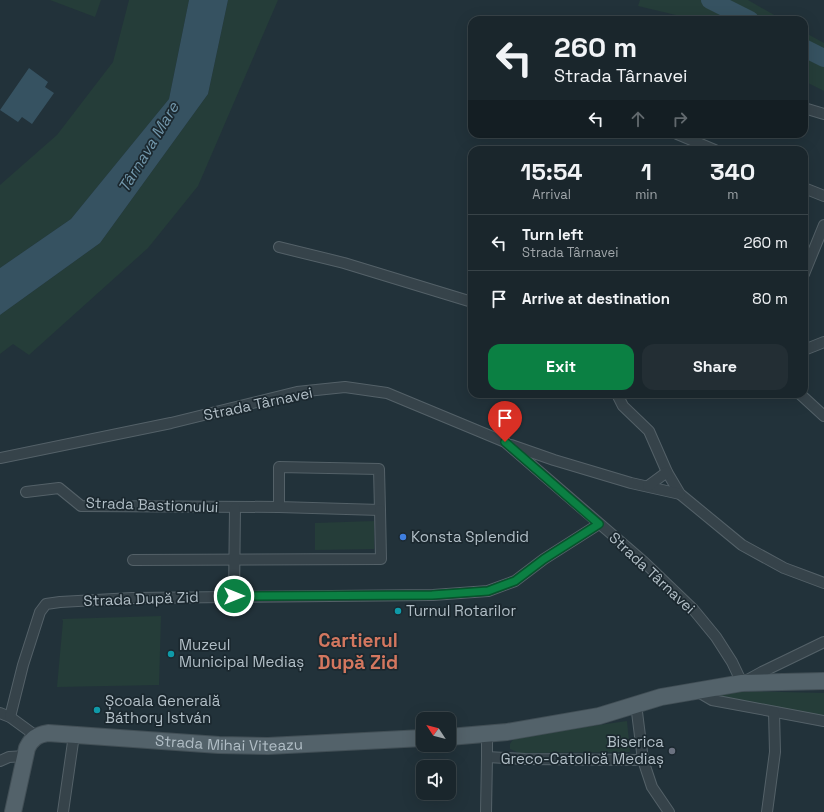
<!DOCTYPE html>
<meta charset="utf-8">
<style>
:root{--surface:#1a262c;--page:#232e34;--text:#f1f3f6;--muted:#9fa5a9;--line:#384348;--accent:#0b8043}
body{margin:0;font-family:"Space Grotesk",sans-serif;background:var(--page);color:var(--text);height:100vh;display:flex;flex-direction:column;font-size:15px;white-space:nowrap}
*{box-sizing:border-box;margin:0}
p{font-size:13px;color:var(--muted)}
.icon{flex:none;width:22px;height:22px;fill:none;stroke:currentColor;stroke-width:2;stroke-linecap:round;stroke-linejoin:round}
.map{position:relative;flex:1;overflow:hidden}
.details{position:absolute;left:468px;top:146px;width:340px;height:252px;display:flex;flex-direction:column;background:var(--surface);border-radius:12px;box-shadow:0 4px 16px #0002,0 0 0 1px var(--line)}
.details>*{flex:none}
.guide{position:absolute;left:468px;top:16px;width:340px;height:122px;border-radius:12px;box-shadow:0 4px 16px #0002,0 0 0 1px var(--line);background:#1a262c;color:var(--text);overflow:hidden}
.needle{width:26px;rotate:306deg}
.tools{position:absolute;left:416px;top:712px;display:grid;gap:8px}
.tools a{display:grid;place-items:center;width:40px;height:40px;border-radius:8px;background:var(--surface);box-shadow:0 4px 16px #0002,0 0 0 1px var(--line);font-size:20px}
.pin{position:absolute;display:grid;place-items:center;width:34px;height:34px;color:#fff;margin:-41px -17px;border-radius:50% 50% 50% 0;rotate:-45deg;box-shadow:0 0 4px #0007}
.pin .icon{rotate:45deg}
.me{position:absolute;width:44px;margin:-22px;rotate:90deg;stroke-linejoin:round;filter:drop-shadow(0 0 3px #0008)}
.turn{display:flex;align-items:center;gap:14px;height:84px;padding:0 20px;font-size:18px}
.turn .icon{width:52px;height:52px;stroke-width:2.5}
.turn b{display:block;font-size:28px;line-height:34px}
.lanes{display:flex;align-items:center;height:38px;padding:0 20px;background:#0003;justify-content:center;gap:20px;direction:ltr}
.lanes .off{opacity:.35}
.eta{display:flex;justify-content:space-evenly;align-items:center;height:68px;text-align:center}
.eta b{font-size:24px;font-weight:800;line-height:28px}
.action{display:flex;gap:8px;margin-top:auto;padding:8px 20px}
.action a{flex:1;height:46px;border-radius:12px;background:var(--accent);color:#fff;font-size:16px;font-weight:800;line-height:46px;text-align:center}
.action a+a{background:var(--page);color:var(--text)}
ul{padding:0;list-style:none}
li{display:flex;align-items:center;gap:12px;height:56px;padding:0 20px;border-top:1px solid var(--line)}
li div{flex:1}
li b{display:block;font-size:15px}
li em{font-style:normal}
.map>svg:first-child{display:block}
</style>
<div class="map">
<svg width="824" height="812" viewBox="0 0 824 812">
<rect width="100%" height="100%" fill="#22323a"/>
<g fill="#253d39">
<path d="M 50,0 L 101,0 L 95,17 Z"/>
<path d="M 129,0 L 189,0 L 169,99 L 71,219 L 0,268 L 0,185 L 57,135 L 113,62 Z"/>
<path d="M 228,0 L 278,0 L 198,186 L 148,248 L 29,355 L 13,344 L 0,354 L 0,315 L 100,243 L 208,94 Z"/>
<path d="M 640,0 L 748,0 L 783,20 L 687,20 L 680,16 L 638,6 Z"/>
<path d="M 804,32 L 824,43 L 824,58 L 804,48 Z"/>
<path d="M 804,49 L 824,60 L 824,91 L 804,81 Z"/>
<path d="M 374,521 L 374,549 L 315,550 L 315,523 Z"/>
<path d="M 161,616 L 159,685 L 57,687 L 63,621 L 62,619 Z"/>
<path d="M 695,690 L 824,693 L 824,721 L 712,700 Z"/>
<path d="M 627,721 L 630,752 L 519,753 L 510,749 L 510,744 L 514,738 L 522,736 Z"/>
</g>
<g fill="#365261">
<path d="M 189,0 L 228,0 L 208,94 L 100,243 L 0,315 L 0,268 L 71,219 L 169,99 Z"/>
<path d="M 29,68 L 48,82 L 45,87 L 54,93 L 32,124 L 22,117 L 18,122 L 0,110 Z"/>
</g>
<g fill="none" stroke-linecap="round" stroke-linejoin="round">
<g stroke="#365261" stroke-width="18">
<path d="M 710,0 L 750,20"/>
<path d="M 804,48 L 824,58"/>
</g>
<g stroke="#546168" stroke-width="12">
<g id="street">
<path d="M 804,108 L 824,114"/>
<path d="M 677,134 L 715,150"/>
<path d="M 804,188 L 824,196"/>
<path d="M 279,247 L 344,263 L 472,302"/>
<path d="M 804,274 L 824,225"/>
<path d="M 804,350 L 824,342"/>
<path d="M 617,394 L 623,406 L 649,431 L 667,472 L 680,494 L 742,545 L 784,568 L 824,583"/>
<path d="M 800,394 L 824,416"/>
<path d="M 511,445 L 554,460 L 631,483 L 680,494"/>
<path d="M 0,458 L 171,423 L 297,392 L 345,387 L 387,393 L 505,442 L 644,562 L 693,609 L 716,637 L 732,662 L 742,683 L 762,672 L 824,642"/>
<path d="M 648,486 L 667,472"/>
<path d="M 26,492 L 59,488 L 81,506 L 279,507 L 380,510 L 379,469 L 279,467 L 279,507"/>
<path d="M 133,560 L 381,559 L 380,510"/>
<path d="M 234,596 L 235,508"/>
<path d="M 695,690 L 712,700 L 824,721"/>
<path d="M 0,713 L 10,717 L 36,736"/>
<path d="M 10,717 L 23,665 L 40,612 L 46,604 L 60,602 L 132,598 L 433,595 L 488,591 L 515,581 L 544,559 L 599,524"/>
<path d="M 487,757 L 525,759 L 643,760 L 636,704"/>
<path d="M 643,760 L 652,787 L 669,812"/>
<path d="M 0,761 L 9,757 L 25,756"/>
<path d="M 63,812 L 74,735"/>
<path d="M 486,812 L 487,757 L 487,734"/>
<path d="M 767,812 L 775,752 L 774,712"/>
</g>
</g>
<g stroke="#424f56" stroke-width="18">
<g id="primary">
<path d="M 449,737 L 507,732 L 599,716 L 661,697 L 742,683 L 824,681"/>
<path id="s1" d="M 13,812 L 27,748 C 32,738 37,735 48,733 L 219,745 L 268,746 L 423,738"/>
</g>
</g>
<use href="#street" stroke="#36434a" stroke-width="10"/>
<use href="#primary" stroke="#53626a" stroke-width="16"/>
</g>
<g fill="none" stroke-linecap="round" stroke-linejoin="round">
<g stroke="#07532c" stroke-width="10">
<path id="route" d="M 234,596 L 432,595 L 488,591 L 515,581 L 544,559 L 599,524 L 505,442"/>
</g>
<use href="#route" stroke="#0b8043" stroke-width="7"/>
</g>
<circle fill="#3f7fe0" stroke="#1b282f" stroke-width="1.5" cx="403" cy="537" r="4"/>
<g fill="#0f9aa8" stroke="#1b282f" stroke-width="1.5">
<circle cx="398" cy="611" r="4"/>
<circle cx="171" cy="654" r="4"/>
<circle cx="97" cy="710" r="4"/>
</g>
<circle fill="#6b7280" stroke="#1b282f" stroke-width="1.5" cx="672" cy="751" r="4"/>
<g text-anchor="middle" stroke-width="3.5" stroke-linejoin="round" paint-order="stroke">
<g font-size="15" fill="#b1bec6" stroke="#1b282f">
<text transform="translate(258 404) rotate(-12)" y="5">Strada Târnavei</text>
<text transform="translate(152 505) rotate(2)" y="5">Strada Bastionului</text>
<text transform="translate(652 573) rotate(43)" y="5">Strada Târnavei</text>
<text transform="translate(141 599) rotate(-2)" y="5">Strada După Zid</text>
<text dy="5" stroke="none"><textPath href="#s1" startOffset="274">Strada Mihai Viteazu</textPath></text>
</g>
<g font-size="15" fill="#b1bec6" stroke="#1b282f" text-anchor="start">
<text x="411" y="542">Konsta Splendid</text>
<text x="406" y="616">Turnul Rotarilor</text>
<text x="179" y="650">Muzeul<tspan x="179" dy="17">Municipal Mediaș</tspan></text>
<text x="105" y="706">Școala Generală<tspan x="105" dy="17">Báthory István</tspan></text>
<text x="664" y="747" text-anchor="end">Biserica<tspan x="664" dy="17">Greco-Catolică Mediaș</tspan></text>
</g>
<g font-size="16" font-style="italic" fill="#7196aa" stroke="#1b282f">
<text transform="translate(148 147) rotate(-59)" y="6">Târnava Mare</text>
</g>
<g font-size="19" font-weight="bold" fill="#d3775f" stroke="#1b282f">
<text x="358" y="647">Cartierul<tspan x="358" dy="22">După Zid</tspan></text>
</g>
</g>
</svg>
<div class="tools">
<a><svg class="needle" viewBox="-14 -14 28 28"><path d="M0-13l5 13h-10z" fill="#e53935"/><path d="M0 13l5-13h-10z" fill="#9fa5a9"/></svg></a>
<a><svg class="icon" aria-label="sound" viewBox="0 0 24 24"><path d="M4 9h4l5-4v14l-5-4H4zM17 9q2 3 0 6"/></svg></a>
</div>
<div class="pin" style="left:505px;top:442px;background:#d93025"><svg class="icon" aria-label="arrive" viewBox="0 0 24 24"><path d="M6 21V4h12l-3 4 3 4H6"/></svg></div>
<svg class="me" style="left:234px;top:596px" viewBox="-20 -20 40 40"><circle r="17" fill="#0b8043" stroke="#fff" stroke-width="3"/><path d="M0-11L8 9 0 5-8 9z" fill="#fff"/></svg>
<div class="guide">
<div class="turn"><svg class="icon" aria-label="left" viewBox="0 0 24 24"><path d="M17 20v-9H6M10 6l-5 5 5 5"/></svg><div><b>260 m</b>Strada Târnavei</div></div>
<div class="lanes"><svg class="icon" aria-label="left" viewBox="0 0 24 24"><path d="M17 20v-9H6M10 6l-5 5 5 5"/></svg><svg class="icon off" aria-label="ahead" viewBox="0 0 24 24"><path d="M12 20V5M6 11l6-6 6 6"/></svg><svg class="icon off" aria-label="right" viewBox="0 0 24 24"><path d="M7 20v-9h11M14 6l5 5-5 5"/></svg></div>
</div>
<section class="details">
<div class="eta">
<div><b>15:54</b><p>Arrival</p></div>
<div><b>1</b><p>min</p></div>
<div><b>340</b><p>m</p></div>
</div>
<ul>
<li><svg class="icon" aria-label="left" viewBox="0 0 24 24"><path d="M17 20v-9H6M10 6l-5 5 5 5"/></svg><div><b>Turn left</b><p>Strada Târnavei</p></div><em>260 m</em></li>
<li><svg class="icon" aria-label="arrive" viewBox="0 0 24 24"><path d="M6 21V4h12l-3 4 3 4H6"/></svg><div><b>Arrive at destination</b></div><em>80 m</em></li>
</ul>
<div class="action"><a>Exit</a><a>Share</a></div>
</section>
</div>
